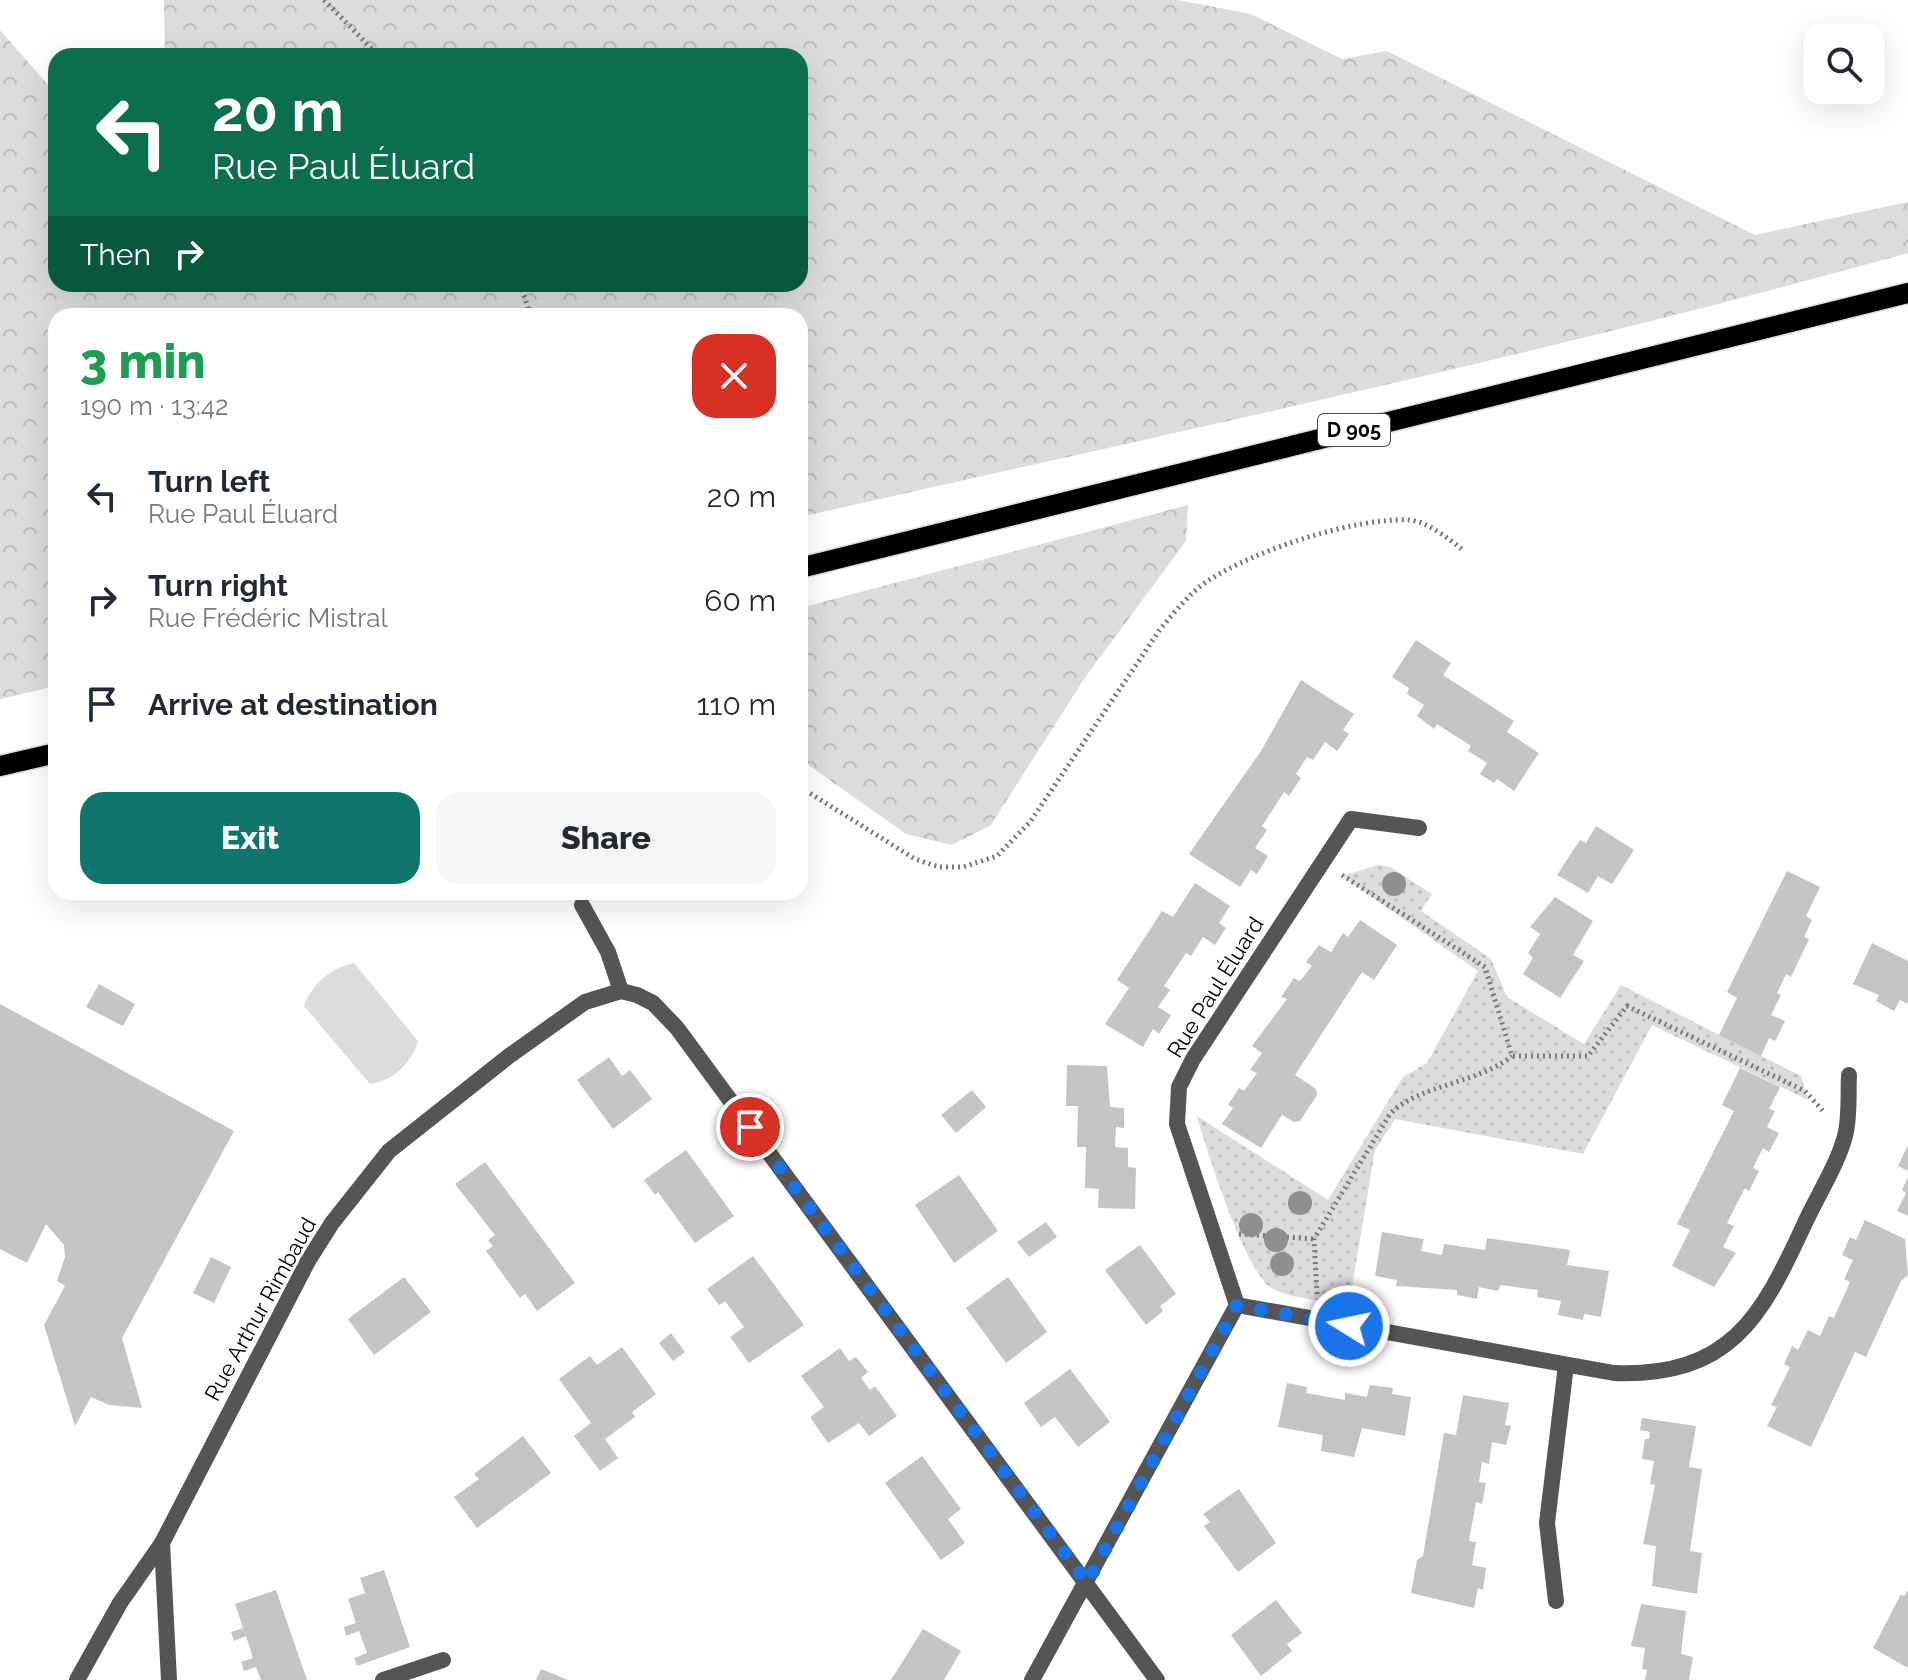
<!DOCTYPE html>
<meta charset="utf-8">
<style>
:root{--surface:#fff;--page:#f6f6f7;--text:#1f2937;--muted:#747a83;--accent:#0f766e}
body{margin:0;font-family:Raleway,sans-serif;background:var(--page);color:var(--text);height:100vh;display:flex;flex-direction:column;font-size:30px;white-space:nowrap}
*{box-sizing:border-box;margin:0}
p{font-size:26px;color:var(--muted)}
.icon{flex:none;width:44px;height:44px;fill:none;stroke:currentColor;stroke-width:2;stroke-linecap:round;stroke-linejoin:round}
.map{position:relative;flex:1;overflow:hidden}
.side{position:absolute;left:48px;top:308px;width:760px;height:592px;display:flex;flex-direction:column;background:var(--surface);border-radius:24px;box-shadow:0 8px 32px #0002}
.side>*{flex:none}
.top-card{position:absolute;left:48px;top:48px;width:760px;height:244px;border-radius:24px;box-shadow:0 8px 32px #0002;background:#0b6e4f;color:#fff;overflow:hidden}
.buttons{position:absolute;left:1804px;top:24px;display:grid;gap:16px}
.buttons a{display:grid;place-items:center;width:80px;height:80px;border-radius:16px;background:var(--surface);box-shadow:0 8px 32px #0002;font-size:40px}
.pin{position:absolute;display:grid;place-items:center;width:68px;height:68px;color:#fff;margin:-34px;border:4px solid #fff;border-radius:50%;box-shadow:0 2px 8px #0007}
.me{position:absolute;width:88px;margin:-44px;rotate:280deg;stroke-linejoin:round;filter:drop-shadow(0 0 6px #0008)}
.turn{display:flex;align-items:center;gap:28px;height:168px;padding:0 32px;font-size:36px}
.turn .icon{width:104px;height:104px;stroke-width:2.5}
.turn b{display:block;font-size:56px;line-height:68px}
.then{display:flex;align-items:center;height:76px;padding:0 32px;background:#0003;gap:16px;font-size:30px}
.round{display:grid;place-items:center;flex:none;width:84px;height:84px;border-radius:24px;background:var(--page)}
.summary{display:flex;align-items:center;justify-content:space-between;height:136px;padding:0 32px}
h1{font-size:48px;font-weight:800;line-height:60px;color:#1e9e55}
.primary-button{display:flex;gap:16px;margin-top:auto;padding:16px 32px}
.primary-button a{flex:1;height:92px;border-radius:24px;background:var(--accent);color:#fff;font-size:32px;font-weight:800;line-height:92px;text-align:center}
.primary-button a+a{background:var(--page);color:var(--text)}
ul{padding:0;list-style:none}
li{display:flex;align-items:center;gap:24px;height:104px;padding:0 32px}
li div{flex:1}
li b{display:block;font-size:30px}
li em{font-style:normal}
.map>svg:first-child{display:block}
</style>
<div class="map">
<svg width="1908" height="1680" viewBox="0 0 1908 1680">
<defs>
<pattern id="grass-dots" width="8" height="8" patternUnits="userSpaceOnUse" patternTransform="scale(2)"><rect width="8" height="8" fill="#dcdcdc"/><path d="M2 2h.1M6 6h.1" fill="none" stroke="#bbb" stroke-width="1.8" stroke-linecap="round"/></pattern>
<pattern id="forest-crowns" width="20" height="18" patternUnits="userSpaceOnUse" patternTransform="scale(2)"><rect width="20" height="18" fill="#dcdcdc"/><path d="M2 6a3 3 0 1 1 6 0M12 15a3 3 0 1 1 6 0" fill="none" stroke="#bbb"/></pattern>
</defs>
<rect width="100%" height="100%" fill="#fff"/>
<path fill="url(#grass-dots)" d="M 1378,865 L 1390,867 L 1432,894 L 1421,911 L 1491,959 L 1507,997 L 1584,1044 L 1621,985 L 1801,1076 L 1808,1100 L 1652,1025 L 1583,1154 L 1395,1119 L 1375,1150 L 1349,1305 C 1325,1300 1290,1300 1270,1287 C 1245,1270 1206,1149 1197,1116 L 1328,1200 L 1403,1077 L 1427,1063 L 1478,971 L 1342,876 Z"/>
<g fill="url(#forest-crowns)">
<path d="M 164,0 L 1178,0 L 1251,14 L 1342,59 L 1387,51 L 1755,235 L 1908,202 L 1908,253 C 1543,355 1170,433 800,517 L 800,316 L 56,316 L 56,686 L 0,699 L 0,30 L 56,94 L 56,284 L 800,284 L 800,56 L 165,56 Z"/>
<path d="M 1188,505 L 1186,541 L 1084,679 L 991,825 L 952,845 L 906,834 L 800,759 L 800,608 Z"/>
</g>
<path fill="#dcdcdc" d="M 354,963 L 418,1041 C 412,1063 393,1081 370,1084 L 304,1006 C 311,985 332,967 354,963 Z"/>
<g fill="#c4c4c4">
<path d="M 1416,640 L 1451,663 L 1443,675 L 1514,721 L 1507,732 L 1539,753 L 1514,791 L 1497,779 L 1494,783 L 1480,774 L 1487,763 L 1468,751 L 1471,746 L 1437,724 L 1434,729 L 1417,716 L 1424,705 L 1407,694 L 1409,688 L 1392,677 Z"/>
<path d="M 1301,680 L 1354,714 L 1343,730 L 1349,734 L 1337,751 L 1325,742 L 1313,760 L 1307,757 L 1296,774 L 1301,778 L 1289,796 L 1284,792 L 1262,826 L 1267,830 L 1255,848 L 1268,856 L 1257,874 L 1251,870 L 1240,887 L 1189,854 L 1261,751 Z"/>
<path d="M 1596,826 L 1634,850 L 1612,884 L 1598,876 L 1588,893 L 1557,875 L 1580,840 L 1586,843 Z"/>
<path d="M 1787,871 L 1820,887 L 1806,916 L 1812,920 L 1804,937 L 1809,939 L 1791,977 L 1786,974 L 1777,993 L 1781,995 L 1771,1015 L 1785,1021 L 1775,1041 L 1769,1038 L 1761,1056 L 1719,1035 L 1737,998 L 1727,992 Z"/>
<path d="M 1195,883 L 1230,906 L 1219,923 L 1226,928 L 1215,945 L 1203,937 L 1191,956 L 1186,953 L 1164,986 L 1170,990 L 1158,1007 L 1171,1015 L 1159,1034 L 1153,1029 L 1143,1047 L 1105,1024 L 1129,988 L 1117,980 L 1162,911 L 1173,917 Z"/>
<path d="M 1555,897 L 1593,921 L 1573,955 L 1584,961 L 1560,998 L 1523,974 L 1533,958 L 1528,953 L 1540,934 L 1530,927 Z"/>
<path d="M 1360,920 L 1397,945 L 1374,980 L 1362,972 L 1295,1075 L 1316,1089 L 1317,1095 L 1300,1121 L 1294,1122 L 1282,1115 L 1261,1148 L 1222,1124 L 1233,1108 L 1228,1105 L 1239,1088 L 1244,1091 L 1257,1073 L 1250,1070 L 1262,1053 L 1252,1046 L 1287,999 L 1281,997 L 1294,978 L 1300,981 L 1312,966 L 1306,962 L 1319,945 L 1331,952 L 1343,933 L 1348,937 Z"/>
<path d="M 1872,943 L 1908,961 L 1908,1004 L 1900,1000 L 1894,1011 L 1876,1001 L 1879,995 L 1853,984 Z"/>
<path d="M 99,984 L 135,1004 L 123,1026 L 86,1007 Z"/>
<path d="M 0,1004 L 234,1131 L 122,1338 L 142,1408 L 109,1405 L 91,1397 L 75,1426 L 44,1325 L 65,1286 L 57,1281 L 65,1257 L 64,1245 L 46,1224 L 27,1263 L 0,1249 Z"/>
<path d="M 609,1057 L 622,1076 L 630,1070 L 652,1099 L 613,1129 L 577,1080 Z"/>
<path d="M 1067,1065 L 1107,1066 L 1110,1107 L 1124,1108 L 1124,1128 L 1116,1127 L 1115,1147 L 1128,1148 L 1128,1167 L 1136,1168 L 1135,1209 L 1098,1208 L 1099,1189 L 1085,1188 L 1086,1147 L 1077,1147 L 1078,1106 L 1066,1106 Z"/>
<path d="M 1740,1068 L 1780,1087 L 1769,1109 L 1775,1111 L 1767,1127 L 1779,1133 L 1769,1152 L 1763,1148 L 1753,1168 L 1759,1171 L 1749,1191 L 1745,1188 L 1727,1223 L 1734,1226 L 1723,1247 L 1736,1253 L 1714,1287 L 1672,1266 L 1690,1230 L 1677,1224 L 1734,1111 L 1722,1105 Z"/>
<path d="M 972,1090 L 986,1107 L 956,1133 L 941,1115 Z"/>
<path d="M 1908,1145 L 1908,1171 L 1898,1166 Z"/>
<path d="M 686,1150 L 734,1216 L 695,1243 L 658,1192 L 655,1195 L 644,1180 Z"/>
<path d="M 485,1162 L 575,1283 L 537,1311 L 525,1294 L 520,1298 L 486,1251 L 493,1246 L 488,1240 L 495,1235 L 455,1184 Z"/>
<path d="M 959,1175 L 998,1231 L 954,1263 L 915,1205 Z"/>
<path d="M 1908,1177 L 1908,1216 L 1897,1211 L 1906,1193 L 1902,1190 Z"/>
<path d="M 1865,1220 L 1905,1239 L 1908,1275 L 1901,1281 L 1866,1357 L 1855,1352 L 1811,1447 L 1767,1426 L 1777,1407 L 1771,1405 L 1790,1367 L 1784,1364 L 1792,1346 L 1798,1350 L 1808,1330 L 1820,1336 L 1829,1316 L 1834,1318 L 1850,1282 L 1844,1279 L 1853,1260 L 1842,1255 L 1850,1237 L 1856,1240 Z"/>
<path d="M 1046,1222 L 1057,1237 L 1029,1257 L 1017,1242 Z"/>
<path d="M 1382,1232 L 1424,1239 L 1421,1251 L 1442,1255 L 1444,1244 L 1485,1250 L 1487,1238 L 1570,1250 L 1567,1265 L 1609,1271 L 1601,1317 L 1584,1314 L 1583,1320 L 1558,1315 L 1561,1301 L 1537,1297 L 1538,1290 L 1500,1285 L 1498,1291 L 1479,1287 L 1477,1299 L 1457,1295 L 1457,1290 L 1396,1286 L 1397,1280 L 1375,1276 Z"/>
<path d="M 1140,1245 L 1176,1294 L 1160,1306 L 1163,1311 L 1146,1325 L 1105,1270 Z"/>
<path d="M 753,1256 L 804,1325 L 749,1363 L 730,1337 L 744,1327 L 725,1301 L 719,1305 L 707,1289 Z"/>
<path d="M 211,1257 L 231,1267 L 214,1303 L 193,1293 Z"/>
<path d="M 404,1277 L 431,1312 L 374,1355 L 348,1319 Z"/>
<path d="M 1008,1277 L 1047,1332 L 1006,1363 L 966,1308 Z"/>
<path d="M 671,1333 L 685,1352 L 673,1361 L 659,1343 Z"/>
<path d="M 622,1347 L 656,1394 L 632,1412 L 635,1417 L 605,1439 L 618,1458 L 600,1471 L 574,1436 L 591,1423 L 559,1379 L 590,1356 L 597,1365 Z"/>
<path d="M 840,1348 L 849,1361 L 856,1357 L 868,1372 L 861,1378 L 870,1390 L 875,1386 L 897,1416 L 869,1436 L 859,1423 L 828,1443 L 810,1417 L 824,1407 L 801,1376 Z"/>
<path d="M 1070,1369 L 1110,1422 L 1078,1447 L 1055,1417 L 1041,1427 L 1024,1403 Z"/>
<path d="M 1287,1383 L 1307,1387 L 1306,1393 L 1345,1400 L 1345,1393 L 1367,1397 L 1370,1385 L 1393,1388 L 1392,1394 L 1411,1397 L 1405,1436 L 1362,1428 L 1354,1457 L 1321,1451 L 1323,1435 L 1278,1427 Z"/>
<path d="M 1463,1395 L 1509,1403 L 1505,1425 L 1511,1426 L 1506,1445 L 1492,1442 L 1489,1464 L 1482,1462 L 1479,1482 L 1486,1483 L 1482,1504 L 1476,1502 L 1469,1541 L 1476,1542 L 1472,1565 L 1486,1568 L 1483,1590 L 1478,1588 L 1474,1608 L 1411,1593 L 1417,1560 L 1423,1556 L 1444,1433 L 1456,1435 Z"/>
<path d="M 1642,1418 L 1696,1426 L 1689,1467 L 1702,1469 L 1690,1551 L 1702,1553 L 1697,1594 L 1652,1586 L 1656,1546 L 1643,1544 L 1655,1485 L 1650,1484 L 1654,1461 L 1642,1459 L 1645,1439 L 1649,1439 L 1650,1432 L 1640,1430 Z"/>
<path d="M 523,1436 L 551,1473 L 477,1528 L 454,1497 L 479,1479 L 474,1474 Z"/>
<path d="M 922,1456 L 961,1509 L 948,1519 L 965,1543 L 941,1560 L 885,1483 Z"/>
<path d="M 1239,1489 L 1276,1543 L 1238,1572 L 1204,1526 L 1210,1522 L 1203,1514 Z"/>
<path d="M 384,1570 L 410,1647 L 357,1666 L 354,1658 L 367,1653 L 359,1631 L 346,1636 L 344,1627 L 356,1623 L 348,1599 L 365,1593 L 360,1578 Z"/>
<path d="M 276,1590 L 307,1680 L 261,1680 L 256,1667 L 244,1671 L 241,1662 L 253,1658 L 246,1636 L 234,1641 L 231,1632 L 243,1628 L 235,1604 Z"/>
<path d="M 1908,1590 L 1908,1668 L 1873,1648 L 1901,1594 L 1904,1596 Z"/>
<path d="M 1276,1600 L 1302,1633 L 1287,1644 L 1292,1651 L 1261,1676 L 1231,1635 Z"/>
<path d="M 1641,1604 L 1686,1611 L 1681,1654 L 1693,1657 L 1689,1680 L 1645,1680 L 1647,1670 L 1642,1669 L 1645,1648 L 1631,1646 Z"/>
<path d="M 923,1629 L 961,1651 L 944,1680 L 891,1680 Z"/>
<path d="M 541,1669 L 568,1680 L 536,1680 Z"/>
</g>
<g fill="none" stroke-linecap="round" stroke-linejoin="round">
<g stroke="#dbdbdb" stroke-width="23">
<g id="primary">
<path d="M 800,568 L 1908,293"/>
<path d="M 0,766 L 56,753"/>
</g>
</g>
<g stroke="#777" stroke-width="5" stroke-dasharray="2 4" stroke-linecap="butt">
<path d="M 324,0 L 379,56"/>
<path d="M 520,284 L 531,316"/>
<path d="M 800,787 L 915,859 L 939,867 L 963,867 L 997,856 L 1030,822 L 1161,628 C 1176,611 1190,592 1209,580 C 1256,550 1355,517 1410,520 C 1428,522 1449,539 1463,550"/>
<path d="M 1342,875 L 1485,967 L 1512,1056 L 1588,1056 L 1627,1006 L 1805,1091 L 1823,1111"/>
<path d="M 1239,1234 L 1314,1239"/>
<path d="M 1317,1294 L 1314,1239 L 1390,1114 C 1420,1084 1477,1084 1512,1056"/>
</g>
<path stroke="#555" stroke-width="16" d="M 77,1680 L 120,1603 L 162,1543"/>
<g stroke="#555" stroke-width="16">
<path d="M 582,905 L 608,952 L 621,991"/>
<path d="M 1237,1305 L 1614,1373 C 1730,1377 1761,1318 1804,1225 C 1817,1196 1837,1166 1845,1136 C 1850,1117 1848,1094 1849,1075"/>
<path d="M 1556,1601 L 1547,1523 L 1566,1365"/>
<path d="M 169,1680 L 162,1543 L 308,1261 L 332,1223 L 389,1151 L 509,1056 L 585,1002 L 621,991 L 637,995 L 653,1003 L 677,1028 L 1157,1680"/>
<path d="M 383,1680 L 443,1660"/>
<path d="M 1032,1680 L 1237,1305 L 1177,1124 L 1179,1087 L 1193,1059 L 1351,819 L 1419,828"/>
</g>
<use href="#primary" stroke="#000" stroke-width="20"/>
</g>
<g fill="#8f8f8f">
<circle cx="1394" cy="884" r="12"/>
<circle cx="1300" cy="1203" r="12"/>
<circle cx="1251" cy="1225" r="12"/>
<circle cx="1276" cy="1240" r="12"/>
<circle cx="1282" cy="1264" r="12"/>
</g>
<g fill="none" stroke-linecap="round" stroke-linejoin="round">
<path stroke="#1a73e8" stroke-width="14" stroke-dasharray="0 25.2" d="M 750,1127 L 1087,1583 L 1237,1305 L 1349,1326"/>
</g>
<g text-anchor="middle" stroke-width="6" stroke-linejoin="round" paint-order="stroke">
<rect fill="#fff" stroke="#4c4c4c" stroke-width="2" x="1318" y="414" width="72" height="32" rx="6"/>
<g font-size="20" font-weight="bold" fill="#000">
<text x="1354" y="437">D 905</text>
</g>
<g font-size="22" fill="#000" stroke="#fff">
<text transform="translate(1215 987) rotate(-58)" y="8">Rue Paul Éluard</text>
<text transform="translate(260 1309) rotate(-61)" y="8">Rue Arthur Rimbaud</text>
</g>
</g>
</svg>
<div class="buttons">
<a><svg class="icon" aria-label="search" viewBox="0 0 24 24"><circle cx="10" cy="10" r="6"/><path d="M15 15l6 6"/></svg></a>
</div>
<div class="pin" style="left:750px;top:1127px;background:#d93025"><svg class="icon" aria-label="arrive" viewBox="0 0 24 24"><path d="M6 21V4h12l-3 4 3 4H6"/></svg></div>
<svg class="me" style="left:1349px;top:1326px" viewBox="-20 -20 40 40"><circle r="17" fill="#1a73e8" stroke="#fff" stroke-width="3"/><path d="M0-11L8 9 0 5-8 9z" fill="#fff"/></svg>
<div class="top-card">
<div class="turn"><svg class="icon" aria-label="left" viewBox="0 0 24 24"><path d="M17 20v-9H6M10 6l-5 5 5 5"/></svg><div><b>20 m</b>Rue Paul Éluard</div></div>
<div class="then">Then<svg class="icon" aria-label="right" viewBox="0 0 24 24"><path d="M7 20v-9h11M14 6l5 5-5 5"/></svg></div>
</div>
<section class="side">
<div class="summary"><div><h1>3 min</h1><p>190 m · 13:42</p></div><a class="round" style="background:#d93025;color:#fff"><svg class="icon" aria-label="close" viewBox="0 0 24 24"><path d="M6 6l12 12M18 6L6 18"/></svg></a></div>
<ul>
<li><svg class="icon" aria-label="left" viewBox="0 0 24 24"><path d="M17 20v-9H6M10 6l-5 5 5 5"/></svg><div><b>Turn left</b><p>Rue Paul Éluard</p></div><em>20 m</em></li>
<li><svg class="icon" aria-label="right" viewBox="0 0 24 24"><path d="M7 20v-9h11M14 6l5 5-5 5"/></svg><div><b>Turn right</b><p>Rue Frédéric Mistral</p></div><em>60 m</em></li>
<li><svg class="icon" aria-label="arrive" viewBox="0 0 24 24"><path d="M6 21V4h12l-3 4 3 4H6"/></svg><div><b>Arrive at destination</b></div><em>110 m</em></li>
</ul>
<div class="primary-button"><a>Exit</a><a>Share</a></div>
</section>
</div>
